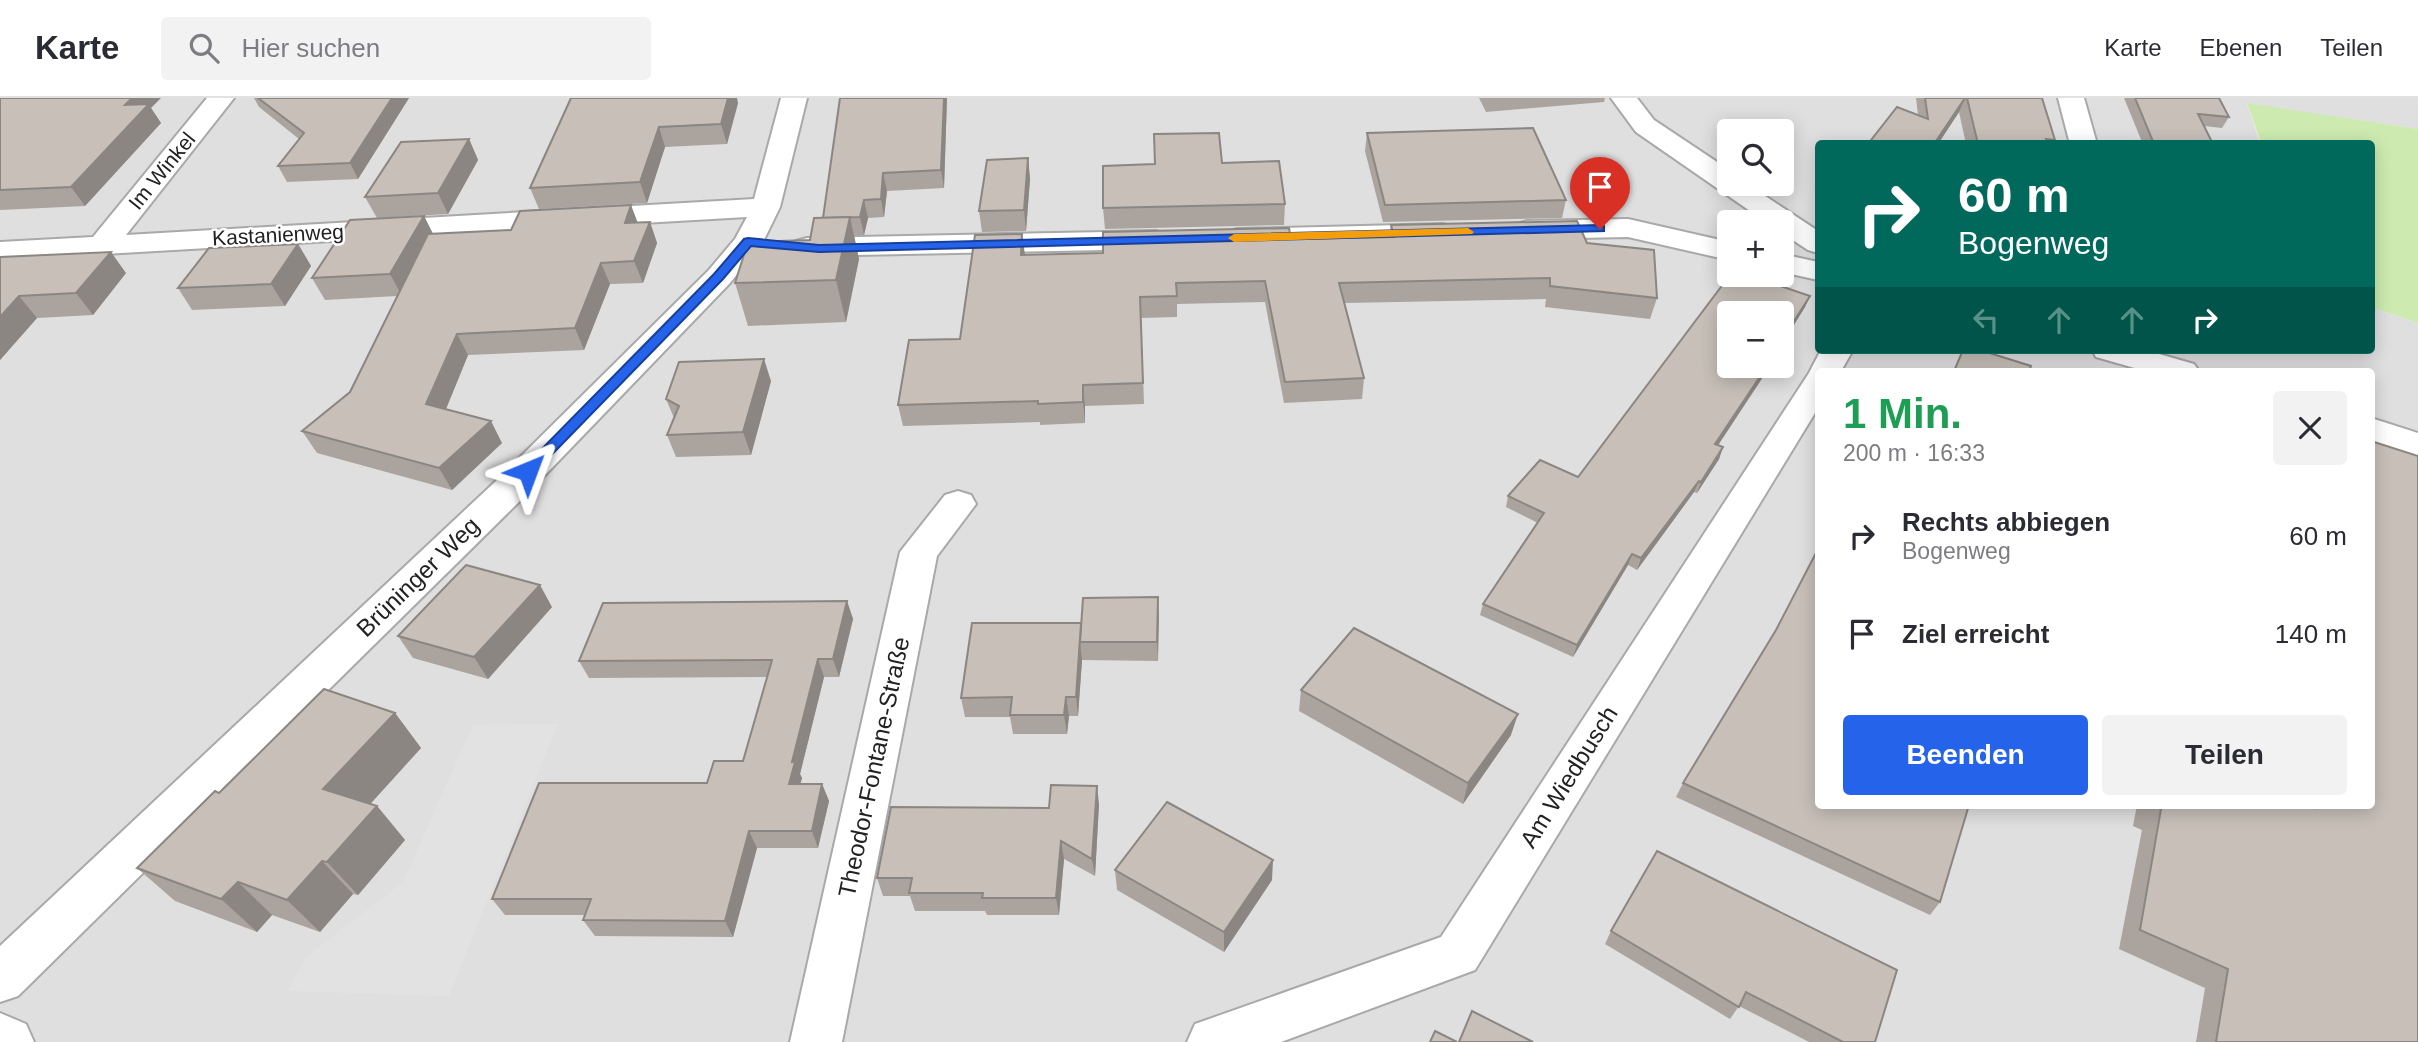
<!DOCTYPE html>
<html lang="de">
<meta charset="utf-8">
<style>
:root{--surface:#fff;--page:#f2f2f3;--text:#2b2b33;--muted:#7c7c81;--line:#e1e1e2;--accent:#2563eb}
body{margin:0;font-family:Arial,sans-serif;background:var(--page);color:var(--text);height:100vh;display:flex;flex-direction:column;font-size:26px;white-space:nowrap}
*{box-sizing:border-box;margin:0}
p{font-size:23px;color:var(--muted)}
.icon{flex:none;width:38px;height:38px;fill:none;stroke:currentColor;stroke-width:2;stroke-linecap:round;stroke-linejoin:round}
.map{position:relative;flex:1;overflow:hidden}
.sheet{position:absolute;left:1815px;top:270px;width:560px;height:441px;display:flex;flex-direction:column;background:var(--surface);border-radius:7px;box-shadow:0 4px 18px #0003}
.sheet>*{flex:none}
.banner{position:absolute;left:1815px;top:42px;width:560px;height:214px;border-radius:7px;box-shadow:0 4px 18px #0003;background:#00695c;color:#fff;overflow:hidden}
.controls{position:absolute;left:1717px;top:21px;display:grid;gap:14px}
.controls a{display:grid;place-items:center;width:77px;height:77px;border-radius:7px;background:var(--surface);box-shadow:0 4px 18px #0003;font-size:35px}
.pin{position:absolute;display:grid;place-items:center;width:60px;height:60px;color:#fff;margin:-72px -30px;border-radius:50% 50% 50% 0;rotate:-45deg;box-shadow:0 0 7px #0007}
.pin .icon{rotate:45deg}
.me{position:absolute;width:77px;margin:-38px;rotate:44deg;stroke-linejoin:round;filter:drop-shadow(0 0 5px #0008)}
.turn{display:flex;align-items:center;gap:24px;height:147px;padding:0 28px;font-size:32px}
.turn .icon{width:91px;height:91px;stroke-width:2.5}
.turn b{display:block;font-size:49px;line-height:60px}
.lanes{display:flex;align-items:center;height:66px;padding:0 28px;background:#0003;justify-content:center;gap:35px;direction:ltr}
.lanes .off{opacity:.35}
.round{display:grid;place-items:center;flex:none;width:74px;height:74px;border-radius:7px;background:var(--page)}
.headline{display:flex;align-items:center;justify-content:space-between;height:119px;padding:0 28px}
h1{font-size:42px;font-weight:800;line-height:52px;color:#1e9e55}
.action{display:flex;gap:14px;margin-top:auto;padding:14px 28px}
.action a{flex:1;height:80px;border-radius:7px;background:var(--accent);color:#fff;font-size:28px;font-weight:800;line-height:80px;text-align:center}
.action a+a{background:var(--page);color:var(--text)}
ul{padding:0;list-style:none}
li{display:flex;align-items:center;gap:21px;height:98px;padding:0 28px}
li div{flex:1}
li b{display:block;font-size:26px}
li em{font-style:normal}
header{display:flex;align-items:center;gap:42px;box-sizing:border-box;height:98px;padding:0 35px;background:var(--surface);border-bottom:2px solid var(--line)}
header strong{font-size:33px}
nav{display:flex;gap:38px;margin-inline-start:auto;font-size:24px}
.search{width:490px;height:63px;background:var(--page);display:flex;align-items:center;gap:18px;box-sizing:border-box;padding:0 24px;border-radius:7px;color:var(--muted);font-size:26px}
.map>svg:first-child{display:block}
</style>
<header>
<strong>Karte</strong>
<div class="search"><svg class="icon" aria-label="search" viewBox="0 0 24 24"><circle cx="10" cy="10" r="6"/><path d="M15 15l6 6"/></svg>Hier suchen</div>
<nav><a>Karte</a><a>Ebenen</a><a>Teilen</a></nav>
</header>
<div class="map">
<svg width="2418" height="944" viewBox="0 0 2418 944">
<rect width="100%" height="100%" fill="#f2efe9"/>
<path fill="#e0dfdf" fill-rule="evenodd" d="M 0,0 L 2418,0 L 2418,31 L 2247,6 L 2260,45 L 1818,46 L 1818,252 L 2371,252 L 2371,209 L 2418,225 L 2418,944 L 0,944 ZM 1729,33 L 1782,33 L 1782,86 L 1729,86 ZM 1729,124 L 1782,124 L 1782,177 L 1729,177 ZM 1729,215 L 1782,215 L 1782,268 L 1729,268 ZM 1818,273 L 2371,273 L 2371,707 L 1818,707 Z"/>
<path fill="#cdebb0" d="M 2247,5 L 2418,31 L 2418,225 L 2371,209 L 2371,46 L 2261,45 Z"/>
<path fill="#e2e2e2" d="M 558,626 L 449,898 L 287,893 L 305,860 L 403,784 L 473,627 Z"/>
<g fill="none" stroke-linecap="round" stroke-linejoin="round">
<g stroke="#a9a9a9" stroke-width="4">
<g id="minor">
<path d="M 207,0 L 234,0 L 126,137 L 754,101 L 781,0 L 807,0 L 780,109 L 763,144 L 730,185 L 522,401 L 18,898 L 0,904 L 0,848 L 496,383 L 708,173 L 735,141 L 747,119 L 0,162 L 0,144 L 93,139 Z"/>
<path d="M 1611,0 L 1637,0 L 1654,22 L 1729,72 L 1729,86 L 1747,86 L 1818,133 L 1818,155 L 1808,152 L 1782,135 L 1782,124 L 1766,124 L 1636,34 Z"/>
<path d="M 2058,0 L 2084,0 L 2097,46 L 2070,46 Z"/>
<path d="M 1628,121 L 1729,144 L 1729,162 L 1628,139 L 1527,141 L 1517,138 L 1512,132 L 1517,126 L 1527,123 Z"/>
<path d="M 1443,126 L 1453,129 L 1458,135 L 1453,141 L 1443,144 L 1237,149 L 1227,146 L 1222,140 L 1227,134 L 1237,131 Z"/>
<path d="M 1156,133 L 1166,136 L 1171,142 L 1166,148 L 1156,151 L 807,158 L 796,155 L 792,149 L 796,143 L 807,140 Z"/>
<path d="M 1782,156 L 1818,164 L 1818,182 L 1782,174 Z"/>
<path d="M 1821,252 L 1853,252 L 1841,273 L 1818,273 L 1818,310 L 1475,872 L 1281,944 L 1187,944 L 1195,926 L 1441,839 L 1809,275 Z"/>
<path d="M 2092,252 L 2145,252 L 2194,266 L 2199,273 L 2145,273 L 2096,259 Z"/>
<path d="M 2371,320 L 2418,335 L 2418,359 L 2371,343 Z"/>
<path d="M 958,393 L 971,397 L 976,406 L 937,458 L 842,944 L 790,944 L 900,454 L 945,397 Z"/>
<path d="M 0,915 L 26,926 L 34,944 L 0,944 Z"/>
</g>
</g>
<use href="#minor" fill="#fff" fill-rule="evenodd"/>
</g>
<g fill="#aba49e">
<path d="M 0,0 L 151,10 L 161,25 L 85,108 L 0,112 Z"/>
<path d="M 254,0 L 409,0 L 358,81 L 287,84 L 278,68 L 299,41 L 259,9 Z"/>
<path d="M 571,0 L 738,5 L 727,46 L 665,49 L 647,105 L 539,111 L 530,90 Z"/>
<path d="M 947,0 L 944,90 L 887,93 L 884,119 L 868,120 L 864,137 L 854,137 L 859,161 L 846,224 L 748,228 L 735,185 L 810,142 L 823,120 Z"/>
<path d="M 1479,0 L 1605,0 L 1604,4 L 1486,14 Z"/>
<path d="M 1916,0 L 2042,0 L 2055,42 L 2053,46 L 1966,46 L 1959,14 L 1938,46 L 1918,17 Z"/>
<path d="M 2124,0 L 2219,0 L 2229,19 L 2222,30 L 2204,28 L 2213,46 L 2135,46 L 2136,43 L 2142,44 Z"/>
<path d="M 1367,35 L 1566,102 L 1562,120 L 1383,124 L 1365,53 Z"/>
<path d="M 469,41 L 478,62 L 448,116 L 377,120 L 365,99 Z"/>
<path d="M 1028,60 L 1030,81 L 1026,133 L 982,134 L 979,113 Z"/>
<path d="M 1222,65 L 1285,106 L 1284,127 L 1105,131 L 1103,110 Z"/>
<path d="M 424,118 L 433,136 L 650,124 L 657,145 L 643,185 L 610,186 L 584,252 L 468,257 L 446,311 L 502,345 L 452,392 L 317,355 L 302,333 L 350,294 L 397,198 L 325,202 L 312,180 Z"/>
<path d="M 1391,127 L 1587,145 L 1657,200 L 1650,221 L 1545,209 L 1546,201 L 1345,205 L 1364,280 L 1362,301 L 1284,305 L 1265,204 L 1177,206 L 1177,219 L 1141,220 L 1144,306 L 1085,308 L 1085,325 L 1040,327 L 1040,324 L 903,328 L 898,307 L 960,241 L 1025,157 L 1103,155 L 1291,141 L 1389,139 Z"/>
<path d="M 298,146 L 311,168 L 285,208 L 192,212 L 178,190 Z"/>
<path d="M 0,159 L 126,175 L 93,217 L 37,220 L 0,262 Z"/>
<path d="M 1730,177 L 1748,177 L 1810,198 L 1805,209 L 1782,246 L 1782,215 L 1729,215 L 1729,268 L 1769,268 L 1718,347 L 1723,349 L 1719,361 L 1697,395 L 1694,394 L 1637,472 L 1628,467 L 1573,559 L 1480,517 L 1483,506 L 1538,425 L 1506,409 L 1508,398 L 1540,362 L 1578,379 Z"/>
<path d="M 2280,252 L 2295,252 L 2293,254 Z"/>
<path d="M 771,283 L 751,357 L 676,359 L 667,337 L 674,320 L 666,301 Z"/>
<path d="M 1158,499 L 1158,563 L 1082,562 L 1078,618 L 1069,618 L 1067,636 L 1013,636 L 1010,619 L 965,619 L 961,600 L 1081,525 Z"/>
<path d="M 847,503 L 853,521 L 839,579 L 824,579 L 800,676 L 802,680 L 800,686 L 822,686 L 829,703 L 818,750 L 757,750 L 733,839 L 595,838 L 583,822 L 585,817 L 505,817 L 492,801 L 707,685 L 743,663 L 767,579 L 589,580 L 579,563 Z"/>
<path d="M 552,509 L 488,581 L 413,560 L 398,538 Z"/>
<path d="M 1776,532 L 1940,804 L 1930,817 L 1676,699 L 1683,685 Z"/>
<path d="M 1301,592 L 1511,637 L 1463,706 L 1299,613 Z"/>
<path d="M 395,615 L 421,650 L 370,706 L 377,708 L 405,742 L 358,797 L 353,796 L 320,834 L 272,817 L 257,834 L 175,803 L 137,770 L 219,695 Z"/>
<path d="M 1099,706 L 1095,778 L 1064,761 L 1059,817 L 987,817 L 985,813 L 915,813 L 910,798 L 883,798 L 877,780 L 1049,710 Z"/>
<path d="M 2137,707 L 2371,707 L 2418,944 L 2196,944 L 2205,890 L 2119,851 L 2142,732 L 2133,728 Z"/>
<path d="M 1115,772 L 1272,782 L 1224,854 L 1117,792 Z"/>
<path d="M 1611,833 L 1875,944 L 1809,944 L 1739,908 L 1730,921 L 1605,846 Z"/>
</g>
<g fill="#8b8681">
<path d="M 132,0 L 161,0 L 151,10 L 161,25 L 85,108 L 71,89 L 125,7 Z"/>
<path d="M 392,0 L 409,0 L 358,81 L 350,65 Z"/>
<path d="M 728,0 L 737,0 L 738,5 L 727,46 L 721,26 Z"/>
<path d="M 944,0 L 947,0 L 944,90 L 941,72 Z"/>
<path d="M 1965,0 L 1959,14 L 1938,46 L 1934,46 Z"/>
<path d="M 659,29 L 665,49 L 647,105 L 640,84 Z"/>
<path d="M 469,41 L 478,62 L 448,116 L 438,95 Z"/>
<path d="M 1028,60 L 1030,81 L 1026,133 L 1024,112 Z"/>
<path d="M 883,75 L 887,93 L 884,119 L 881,101 Z"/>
<path d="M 864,102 L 868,120 L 864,137 L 860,119 Z"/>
<path d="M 631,107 L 639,128 L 625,125 Z"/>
<path d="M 424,118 L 435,140 L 402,198 L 390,176 Z"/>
<path d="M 850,119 L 859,161 L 846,224 L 836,182 Z"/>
<path d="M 650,124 L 657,145 L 643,185 L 634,163 Z"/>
<path d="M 1022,136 L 1025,157 L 1021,157 Z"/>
<path d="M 298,146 L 311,168 L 285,208 L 271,186 Z"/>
<path d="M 111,154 L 126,175 L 93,217 L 76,195 Z"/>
<path d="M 601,165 L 610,186 L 584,252 L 575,230 Z"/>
<path d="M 19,198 L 37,220 L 0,262 L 0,219 Z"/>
<path d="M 1810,198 L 1805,209 L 1782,246 L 1782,242 Z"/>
<path d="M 457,236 L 468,257 L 439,328 L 426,306 Z"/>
<path d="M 764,261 L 771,283 L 751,357 L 743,334 Z"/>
<path d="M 1767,268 L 1769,268 L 1769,270 L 1711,358 L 1715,346 Z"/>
<path d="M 1083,287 L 1085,308 L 1085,325 L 1083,304 Z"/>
<path d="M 491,323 L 502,345 L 452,392 L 439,370 Z"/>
<path d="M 1723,349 L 1719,361 L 1697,395 L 1701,384 Z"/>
<path d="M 1699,383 L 1694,394 L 1637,472 L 1641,460 Z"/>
<path d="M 1632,456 L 1628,467 L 1573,559 L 1577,547 Z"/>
<path d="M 540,487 L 552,509 L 488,581 L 474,559 Z"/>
<path d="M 1158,499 L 1159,519 L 1158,563 L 1157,544 Z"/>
<path d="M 847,503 L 853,521 L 839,579 L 833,561 Z"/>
<path d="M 1080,544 L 1082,562 L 1078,618 L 1076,599 Z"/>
<path d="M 818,561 L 824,579 L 800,676 L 802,680 L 796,703 L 789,686 L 792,664 Z"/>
<path d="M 1066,599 L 1069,618 L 1067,636 L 1064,617 Z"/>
<path d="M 395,615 L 421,650 L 353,725 L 323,691 Z"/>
<path d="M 1518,616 L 1511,637 L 1463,706 L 1468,685 Z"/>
<path d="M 822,686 L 829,703 L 818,750 L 812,733 Z"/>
<path d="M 1097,688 L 1099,706 L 1095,778 L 1092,761 Z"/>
<path d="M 377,708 L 405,742 L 358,797 L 327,764 Z"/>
<path d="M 749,733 L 757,750 L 733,839 L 725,823 Z"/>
<path d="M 1061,743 L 1064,761 L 1059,817 L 1056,800 Z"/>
<path d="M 1273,762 L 1272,782 L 1224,854 L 1224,834 Z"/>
<path d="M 322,763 L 353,796 L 320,834 L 287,802 Z"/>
<path d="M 238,784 L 272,817 L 257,834 L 221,801 Z"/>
</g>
<g fill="#c7bfb8" stroke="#8b8681" stroke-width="2">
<path d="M 0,0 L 132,0 L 125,7 L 149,6 L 71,89 L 0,92 Z"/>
<path d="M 258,0 L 392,0 L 350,65 L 278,68 L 304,35 Z"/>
<path d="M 571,0 L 728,0 L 721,26 L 659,29 L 640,84 L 530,90 Z"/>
<path d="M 840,0 L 944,0 L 941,72 L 883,75 L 881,101 L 864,102 L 860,119 L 823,120 Z"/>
<path d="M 1925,0 L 1965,0 L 1934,46 L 1868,46 L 1897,9 L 1928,21 Z"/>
<path d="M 1967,0 L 2042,0 L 2055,42 L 2046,41 L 2048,46 L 1978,46 Z"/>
<path d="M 2135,0 L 2219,0 L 2229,19 L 2198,16 L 2213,46 L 2154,46 Z"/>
<path d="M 1533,30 L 1566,102 L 1385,107 L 1367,35 Z"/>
<path d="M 1219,35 L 1222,65 L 1279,63 L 1285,106 L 1103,110 L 1103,68 L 1155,66 L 1154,36 Z"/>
<path d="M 469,41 L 438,95 L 365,99 L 401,44 Z"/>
<path d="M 2136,43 L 2154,46 L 2137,46 Z"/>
<path d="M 1028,60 L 1024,112 L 979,113 L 987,62 Z"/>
<path d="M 631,107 L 625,125 L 650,124 L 634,163 L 601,165 L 575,230 L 457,236 L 426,306 L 491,323 L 439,370 L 302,333 L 350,294 L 428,136 L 511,132 L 520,113 Z"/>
<path d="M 424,118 L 390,176 L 312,180 L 350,122 Z"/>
<path d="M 850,119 L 836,182 L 735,185 L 748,144 L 810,142 L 814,120 Z"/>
<path d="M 1577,123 L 1587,145 L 1654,152 L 1657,200 L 1550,188 L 1550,180 L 1339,185 L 1364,280 L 1285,284 L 1265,183 L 1176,185 L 1177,198 L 1140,199 L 1143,285 L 1083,287 L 1083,304 L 1038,306 L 1038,303 L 898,307 L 909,242 L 960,241 L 975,137 L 1022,136 L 1021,157 L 1103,155 L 1103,134 L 1289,130 L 1291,141 L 1394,139 L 1391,127 Z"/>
<path d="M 298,146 L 271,186 L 178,190 L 209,150 Z"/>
<path d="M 111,154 L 76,195 L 19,198 L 0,219 L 0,159 Z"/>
<path d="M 1730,177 L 1748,177 L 1810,198 L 1782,242 L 1782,215 L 1729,215 L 1729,268 L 1767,268 L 1715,346 L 1723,349 L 1701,384 L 1699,383 L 1641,460 L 1632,456 L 1577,547 L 1483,506 L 1544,415 L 1508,398 L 1540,362 L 1578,379 Z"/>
<path d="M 1963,252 L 1980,252 L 2031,268 L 2029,273 L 1954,273 Z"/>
<path d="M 764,261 L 743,334 L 667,337 L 679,308 L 666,301 L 679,264 Z"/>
<path d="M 2371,343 L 2418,358 L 2418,944 L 2216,944 L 2228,871 L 2140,832 L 2161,711 L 2153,707 L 2307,707 L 2315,710 L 2315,707 L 2371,707 Z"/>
<path d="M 1818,451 L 1818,707 L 1969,707 L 1940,804 L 1683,685 L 1776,532 Z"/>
<path d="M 466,467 L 540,487 L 474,559 L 398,538 Z"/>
<path d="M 1158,499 L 1157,544 L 1080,544 L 1083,500 Z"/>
<path d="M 847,503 L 833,561 L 818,561 L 792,664 L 795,664 L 789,686 L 822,686 L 812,733 L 749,733 L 725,823 L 583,822 L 591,801 L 492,801 L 539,685 L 707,685 L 714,663 L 743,663 L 772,562 L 579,563 L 603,505 Z"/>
<path d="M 972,525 L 1081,525 L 1076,599 L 1066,599 L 1064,617 L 1010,617 L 1012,599 L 961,600 Z"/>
<path d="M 1354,530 L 1518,616 L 1468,685 L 1301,592 Z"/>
<path d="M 324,591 L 395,615 L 323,691 L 377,708 L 327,764 L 322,763 L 287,802 L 238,784 L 221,801 L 137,770 L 215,693 L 219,695 Z"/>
<path d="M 1051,687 L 1097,688 L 1092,761 L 1061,743 L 1056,800 L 982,800 L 983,795 L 909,795 L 912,780 L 877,780 L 891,709 L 1049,710 Z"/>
<path d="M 1167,704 L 1273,762 L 1224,834 L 1115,772 Z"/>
<path d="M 1657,753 L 1897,872 L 1875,944 L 1843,944 L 1746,894 L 1739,909 L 1611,833 Z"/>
<path d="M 1472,913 L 1533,944 L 1459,944 Z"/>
<path d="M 1435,933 L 1457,944 L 1430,944 Z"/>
</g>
<path fill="#2563eb" stroke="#184099" stroke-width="2" d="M 1600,127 L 1604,128 L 1604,133 L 819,154 L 751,148 L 723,181 L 533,376 L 528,378 L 520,373 L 714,176 L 744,141 L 748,140 L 819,147 Z"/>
<path fill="#f59e0b" d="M 1468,130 L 1474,134 L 1472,136 L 1234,144 L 1228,140 L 1234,136 Z"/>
<g text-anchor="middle" stroke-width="5" stroke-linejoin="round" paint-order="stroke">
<g font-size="21" fill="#222" stroke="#fff">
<text transform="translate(162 73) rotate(-51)" y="7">Im Winkel</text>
<text transform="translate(278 137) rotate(-3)" y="7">Kastanienweg</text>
</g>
<g font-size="24" fill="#222" stroke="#fff">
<text transform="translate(418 479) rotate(-44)" y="8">Brüninger Weg</text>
<text transform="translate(874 669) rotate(-78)" y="8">Theodor-Fontane-Straße</text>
<text transform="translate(1569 679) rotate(-58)" y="8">Am Wiedbusch</text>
</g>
</g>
</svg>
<div class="controls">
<a><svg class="icon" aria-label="search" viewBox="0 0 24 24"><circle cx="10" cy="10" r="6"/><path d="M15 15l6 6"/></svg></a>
<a>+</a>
<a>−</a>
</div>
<div class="pin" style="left:1600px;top:131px;background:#d93025"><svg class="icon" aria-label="arrive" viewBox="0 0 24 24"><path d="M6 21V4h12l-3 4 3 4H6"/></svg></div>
<svg class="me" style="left:528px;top:373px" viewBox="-20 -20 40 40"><path d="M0-17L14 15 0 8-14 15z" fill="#2563eb" stroke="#fff" stroke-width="4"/></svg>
<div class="banner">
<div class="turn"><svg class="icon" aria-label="right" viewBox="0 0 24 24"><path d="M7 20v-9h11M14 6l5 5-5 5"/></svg><div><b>60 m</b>Bogenweg</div></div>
<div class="lanes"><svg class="icon off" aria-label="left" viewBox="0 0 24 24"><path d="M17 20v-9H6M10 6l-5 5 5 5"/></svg><svg class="icon off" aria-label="ahead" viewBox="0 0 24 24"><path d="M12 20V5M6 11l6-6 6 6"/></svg><svg class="icon off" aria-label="ahead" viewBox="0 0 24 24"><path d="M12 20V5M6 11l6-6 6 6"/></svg><svg class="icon" aria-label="right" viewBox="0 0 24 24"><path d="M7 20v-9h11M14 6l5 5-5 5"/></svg></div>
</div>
<section class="sheet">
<div class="headline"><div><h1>1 Min.</h1><p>200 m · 16:33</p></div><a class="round"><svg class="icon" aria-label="close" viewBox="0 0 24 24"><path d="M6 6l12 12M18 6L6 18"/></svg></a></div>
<ul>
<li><svg class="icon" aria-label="right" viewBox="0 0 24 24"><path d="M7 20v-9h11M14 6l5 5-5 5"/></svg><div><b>Rechts abbiegen</b><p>Bogenweg</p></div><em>60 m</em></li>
<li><svg class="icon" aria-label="arrive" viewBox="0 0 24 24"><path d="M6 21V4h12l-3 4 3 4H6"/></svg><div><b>Ziel erreicht</b></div><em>140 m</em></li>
</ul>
<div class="action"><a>Beenden</a><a>Teilen</a></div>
</section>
</div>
